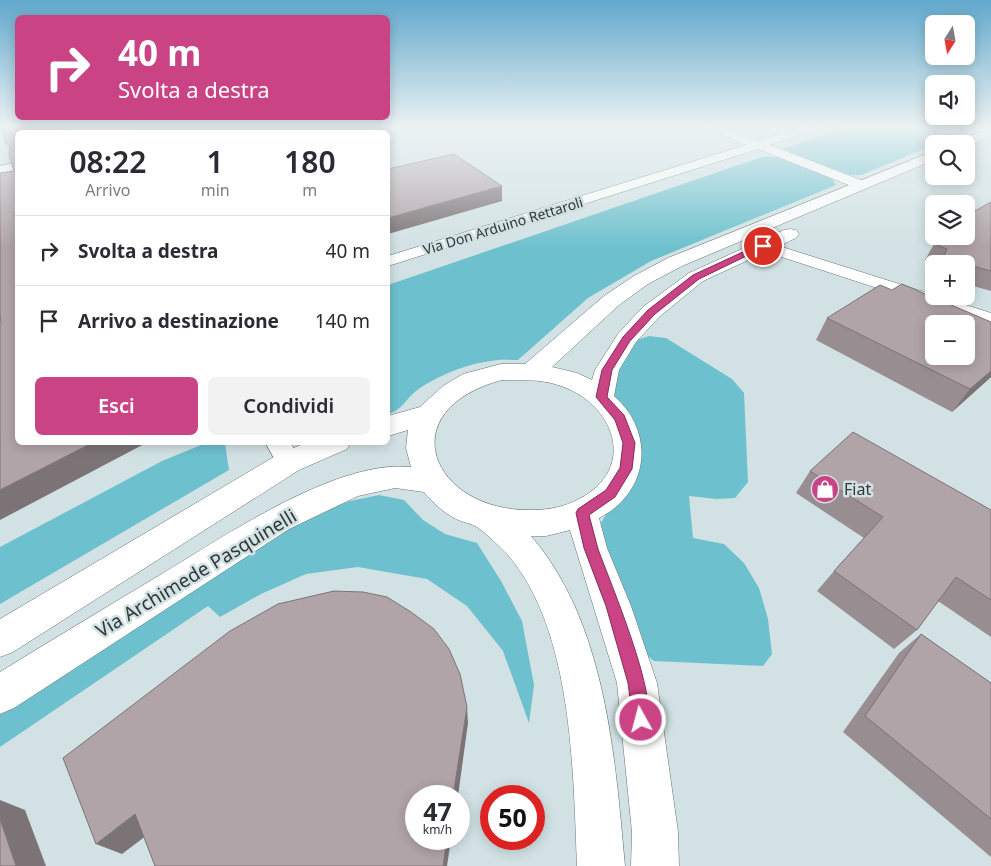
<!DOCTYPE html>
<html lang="it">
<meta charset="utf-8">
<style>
:root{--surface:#fff;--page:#f2f2f3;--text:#2b2b33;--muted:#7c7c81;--line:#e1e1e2;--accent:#ca4485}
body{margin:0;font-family:"Noto Sans",sans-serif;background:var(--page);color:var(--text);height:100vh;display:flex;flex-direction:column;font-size:19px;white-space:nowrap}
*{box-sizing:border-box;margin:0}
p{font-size:16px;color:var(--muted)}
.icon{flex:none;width:28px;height:28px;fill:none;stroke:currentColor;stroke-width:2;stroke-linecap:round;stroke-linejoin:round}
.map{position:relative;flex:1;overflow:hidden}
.details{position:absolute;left:15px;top:130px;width:375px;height:315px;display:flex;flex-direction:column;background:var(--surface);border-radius:8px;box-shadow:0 2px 12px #0003}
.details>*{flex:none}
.guide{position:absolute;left:15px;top:15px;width:375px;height:105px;border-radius:8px;box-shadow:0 2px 12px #0003;background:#ca4485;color:#fff;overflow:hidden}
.needle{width:32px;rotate:191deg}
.buttons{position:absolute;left:925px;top:15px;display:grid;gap:10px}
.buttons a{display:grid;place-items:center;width:50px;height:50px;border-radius:8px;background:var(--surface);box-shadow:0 2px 12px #0003;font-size:25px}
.speed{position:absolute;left:405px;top:785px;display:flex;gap:10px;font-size:25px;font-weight:700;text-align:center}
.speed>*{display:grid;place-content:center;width:65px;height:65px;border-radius:50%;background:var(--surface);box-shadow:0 2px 12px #0003;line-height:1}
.speed small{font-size:12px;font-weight:400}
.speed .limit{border:8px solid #d22;background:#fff;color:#111}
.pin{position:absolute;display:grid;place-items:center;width:42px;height:42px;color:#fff;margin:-21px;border:2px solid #fff;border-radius:50%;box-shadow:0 1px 5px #0007}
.me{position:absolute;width:55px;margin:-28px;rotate:353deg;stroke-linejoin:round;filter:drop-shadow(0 0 4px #0008)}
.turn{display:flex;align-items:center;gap:18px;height:105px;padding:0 20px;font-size:22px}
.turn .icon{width:65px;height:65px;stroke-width:2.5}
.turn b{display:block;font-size:35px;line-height:42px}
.eta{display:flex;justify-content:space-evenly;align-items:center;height:85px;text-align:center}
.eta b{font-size:30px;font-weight:600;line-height:35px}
.action{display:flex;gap:10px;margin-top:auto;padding:10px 20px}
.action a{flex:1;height:58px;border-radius:8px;background:var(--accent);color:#fff;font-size:20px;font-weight:600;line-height:58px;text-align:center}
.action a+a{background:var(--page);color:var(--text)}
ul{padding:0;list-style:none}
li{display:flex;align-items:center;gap:15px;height:70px;padding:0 20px;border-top:1px solid var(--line)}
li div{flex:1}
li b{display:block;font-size:19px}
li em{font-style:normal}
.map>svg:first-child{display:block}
</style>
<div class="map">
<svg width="991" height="866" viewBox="0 0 991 866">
<rect width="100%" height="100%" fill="#d2e2e4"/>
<g fill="#6dc1ce">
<path d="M 849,126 L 980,126 L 861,175 L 850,175 L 782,149 Z"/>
<path d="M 765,156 L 776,157 L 831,178 L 836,185 L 651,261 L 588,298 L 518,360 C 509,360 500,359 491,361 C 467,364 436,376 416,391 C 406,399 401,411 388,414 L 388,285 Z"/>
<path d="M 649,336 L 666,338 L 732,379 L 744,393 L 748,482 L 735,498 L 716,499 L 689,496 L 693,538 L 724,544 L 744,563 L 759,588 L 768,619 L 772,654 L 763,666 L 654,661 L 641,651 L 598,528 L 608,511 L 636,481 L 640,452 L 609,395 L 611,378 L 634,341 Z"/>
<path d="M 206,443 L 225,443 L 229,470 L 0,604 L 0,547 L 162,461 Z"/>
<path d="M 379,495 L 404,500 L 423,520 L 445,534 L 477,543 L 501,581 L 522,621 L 534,685 L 529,723 L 503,651 L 467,606 L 427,579 L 358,567 L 306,574 L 261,594 L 220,617 L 208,606 L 0,747 L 0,704 L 303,518 L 350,501 Z"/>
</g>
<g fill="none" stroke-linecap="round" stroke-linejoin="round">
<g stroke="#657375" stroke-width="1">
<g id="street">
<path d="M 60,126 C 75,126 138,123 147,132 L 103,132 L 65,129 Z"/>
<path d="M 704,126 L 721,126 L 759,141 L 806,126 L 824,126 L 770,145 L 866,182 L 868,185 L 866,188 L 856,188 L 758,149 L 388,266 L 388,256 L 746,145 Z"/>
<path d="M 18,162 L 18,170 L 0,174 L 0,166 Z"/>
<path d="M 763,241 L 991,313 L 991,325 L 757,249 L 755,246 L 757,243 Z"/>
<path d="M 265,442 L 290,442 L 301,462 L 298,469 L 289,471 L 280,469 Z"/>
</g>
</g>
<g stroke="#657375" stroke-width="1">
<g id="secondary">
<path d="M 991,128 L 991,137 L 966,147 L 966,144 L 955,144 L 957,141 Z"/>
<path d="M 934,151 L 934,160 L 682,266 L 648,284 L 619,305 L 552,367 L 577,373 L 592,380 L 595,370 L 618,334 L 643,307 L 689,273 L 784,230 L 790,229 L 796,230 L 799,234 L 796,238 L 703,281 L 659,317 L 636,342 L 619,370 L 614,396 C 656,432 649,493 599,518 L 607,548 L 631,606 L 657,683 L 678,832 L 679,866 L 631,866 L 632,832 L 617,683 L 570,530 L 546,536 L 531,536 C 606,623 615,757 625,866 L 577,866 C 573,771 573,631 508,555 C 499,546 487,534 477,527 C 471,523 462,522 456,519 C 443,512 433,503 424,492 L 395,488 L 358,496 L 289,529 L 14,708 L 0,714 L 0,672 C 53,639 107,607 160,575 C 224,537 336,459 411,467 L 406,448 L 408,430 L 388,436 L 388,416 L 420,407 L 443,386 L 463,374 L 501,364 L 525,364 L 604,296 L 634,276 L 668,258 ZM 502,380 C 520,380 541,379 558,385 C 614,402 639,468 579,499 C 564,507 549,510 532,510 C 431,512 389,410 502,380 Z"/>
<path d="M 308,442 L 351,442 L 347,449 L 299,470 L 13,652 L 0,657 L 0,619 L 279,454 Z"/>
</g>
</g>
<use href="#street" fill="#fff" fill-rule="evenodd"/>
<use href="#secondary" fill="#fff" fill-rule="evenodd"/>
</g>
<g fill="#988d90">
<path d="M 991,202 L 991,291 L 966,284 L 966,264 L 934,264 L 925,260 L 934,244 L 966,236 Z"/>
<path d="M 827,318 L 991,377 L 952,412 L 816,340 Z"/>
<path d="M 810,471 L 991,510 L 991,637 L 938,601 L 917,630 L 894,649 L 817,591 L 834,571 L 864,538 L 796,493 Z"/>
<path d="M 921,634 L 991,683 L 991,857 L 843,732 L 899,653 Z"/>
</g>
<g fill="#7c7376">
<path d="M 502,186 L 502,201 L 388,234 L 388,218 Z"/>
<path d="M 991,371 L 991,377 L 952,412 L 970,389 Z"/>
<path d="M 94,442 L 148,442 L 0,520 L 0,490 Z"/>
<path d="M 467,707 L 468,723 L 458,796 L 453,796 Z"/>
<path d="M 0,800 L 25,810 L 46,866 L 16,866 L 0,819 Z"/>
<path d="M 135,814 L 159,826 L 122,854 L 96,844 Z"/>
<path d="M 447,839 L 451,839 L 447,866 L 443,866 Z"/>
</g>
<g fill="#b1a4a8" stroke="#7c7376" fill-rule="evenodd">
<path d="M 1,126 L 27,126 L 27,127 L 61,126 L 63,132 L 18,132 L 18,442 L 94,442 L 0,490 L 0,325 L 1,325 L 0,312 L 0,173 L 14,171 L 9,155 L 10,146 L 6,144 Z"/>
<path d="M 454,154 L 502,186 L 388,218 L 388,169 Z"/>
<path d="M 991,202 L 991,271 L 943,258 L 947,249 L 934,244 L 948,236 L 966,236 L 966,216 Z"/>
<path d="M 902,284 L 991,322 L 991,371 L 970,389 L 827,318 L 880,285 L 892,290 ZM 934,324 L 966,324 L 966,356 L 934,356 Z"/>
<path d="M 853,432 L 991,510 L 991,600 L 956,577 L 917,630 L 834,571 L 883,517 L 810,471 Z"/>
<path d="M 334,591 L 363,592 L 387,597 L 411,612 L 434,629 L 449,649 L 460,674 L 467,707 L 453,796 L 416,796 L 416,839 L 447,839 L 443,866 L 155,866 L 135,814 L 96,844 L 63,758 L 230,631 L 278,604 Z"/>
<path d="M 921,634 L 991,683 L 991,819 L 865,716 Z"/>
<path d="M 0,819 L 16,866 L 0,866 Z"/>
</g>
<linearGradient id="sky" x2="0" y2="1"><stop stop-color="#61a8cc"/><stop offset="0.51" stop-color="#ebf2f3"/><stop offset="1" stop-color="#ebf2f3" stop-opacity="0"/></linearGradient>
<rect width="991" height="248" fill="url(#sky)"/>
<path fill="#ca4485" stroke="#832c56" d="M 760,244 L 767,246 L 699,279 L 655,314 L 630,341 L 612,370 L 607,397 L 624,415 L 635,443 L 632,469 L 615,497 L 589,515 C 592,526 595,538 598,549 C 610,582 659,697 647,726 L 641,729 L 635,726 L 633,720 L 628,683 L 606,606 L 584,548 L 576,513 L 578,509 L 606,490 L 620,468 L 623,443 L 615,420 L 596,397 L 602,370 L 623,337 L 648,310 L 693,275 Z"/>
<defs>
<g id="shop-disc" transform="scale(1.4375)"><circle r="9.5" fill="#ca4485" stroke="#d2e2e4"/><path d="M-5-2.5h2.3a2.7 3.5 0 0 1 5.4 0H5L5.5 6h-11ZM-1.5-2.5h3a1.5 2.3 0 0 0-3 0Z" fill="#fff"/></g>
</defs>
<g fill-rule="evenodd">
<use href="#shop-disc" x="825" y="489"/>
</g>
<g text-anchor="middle" stroke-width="5" stroke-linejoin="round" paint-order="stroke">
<g font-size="14" fill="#323839" stroke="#d2e2e4">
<text transform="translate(503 226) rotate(-17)" y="5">Via Don Arduino Rettaroli</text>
</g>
<g font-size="16" fill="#323839" stroke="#d2e2e4" text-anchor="start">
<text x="844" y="495">Fiat</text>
</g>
<g font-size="19" fill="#323839" stroke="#d2e2e4">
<text transform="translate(196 573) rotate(-31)" y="7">Via Archimede Pasquinelli</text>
</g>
</g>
</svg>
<div class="buttons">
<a><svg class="needle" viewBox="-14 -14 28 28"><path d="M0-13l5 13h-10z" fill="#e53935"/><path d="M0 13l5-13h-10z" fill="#7c7c81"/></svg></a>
<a><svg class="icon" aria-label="sound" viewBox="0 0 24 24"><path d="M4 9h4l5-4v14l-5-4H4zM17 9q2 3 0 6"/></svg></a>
<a><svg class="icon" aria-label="search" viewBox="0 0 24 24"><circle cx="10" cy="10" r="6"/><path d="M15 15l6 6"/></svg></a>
<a><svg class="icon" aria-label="layers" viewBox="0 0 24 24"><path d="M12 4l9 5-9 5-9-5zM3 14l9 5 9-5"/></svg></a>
<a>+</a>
<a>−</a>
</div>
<div class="speed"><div>47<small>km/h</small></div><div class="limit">50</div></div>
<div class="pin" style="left:763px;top:246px;background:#d93025"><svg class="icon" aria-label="arrive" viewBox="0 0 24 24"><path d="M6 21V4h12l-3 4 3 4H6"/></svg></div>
<svg class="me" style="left:641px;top:720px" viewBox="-20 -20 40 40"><circle r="17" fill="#ca4485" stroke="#fff" stroke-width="3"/><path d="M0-11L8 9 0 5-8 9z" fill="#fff"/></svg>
<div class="guide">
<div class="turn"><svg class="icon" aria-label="right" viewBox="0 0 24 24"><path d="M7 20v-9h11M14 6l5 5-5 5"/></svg><div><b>40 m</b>Svolta a destra</div></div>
</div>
<section class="details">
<div class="eta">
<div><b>08:22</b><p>Arrivo</p></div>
<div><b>1</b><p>min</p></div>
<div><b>180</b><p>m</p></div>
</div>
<ul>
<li><svg class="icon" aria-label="right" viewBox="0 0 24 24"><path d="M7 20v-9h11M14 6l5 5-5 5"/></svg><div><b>Svolta a destra</b></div><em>40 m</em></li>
<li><svg class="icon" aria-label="arrive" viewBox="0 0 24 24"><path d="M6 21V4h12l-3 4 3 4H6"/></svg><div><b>Arrivo a destinazione</b></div><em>140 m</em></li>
</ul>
<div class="action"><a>Esci</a><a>Condividi</a></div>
</section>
</div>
